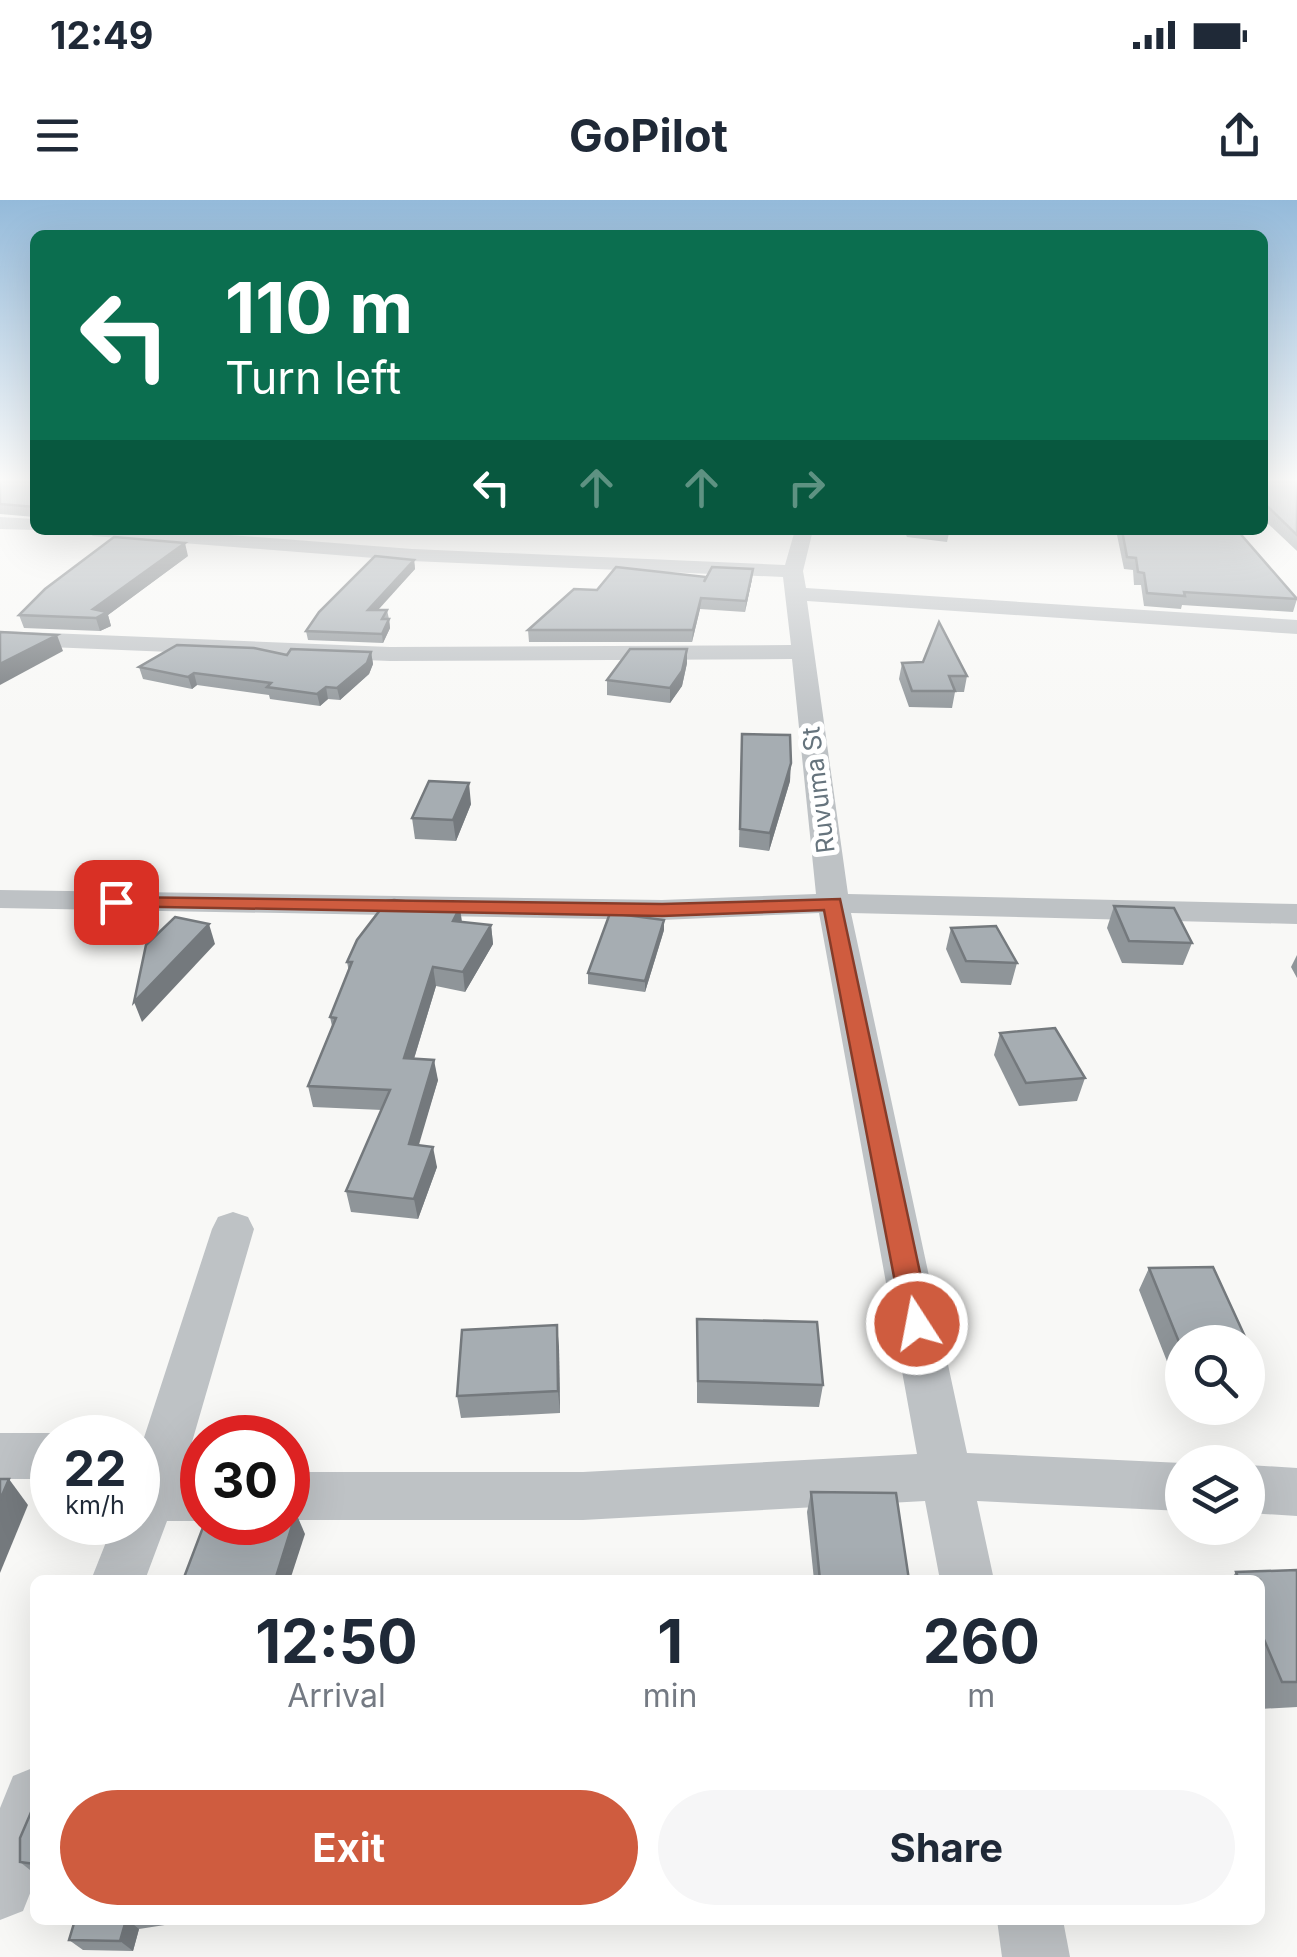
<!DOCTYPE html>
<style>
:root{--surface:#fff;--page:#f6f6f7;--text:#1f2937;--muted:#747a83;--accent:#cf5c3f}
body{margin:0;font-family:Inter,sans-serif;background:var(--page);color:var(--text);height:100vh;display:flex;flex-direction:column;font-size:38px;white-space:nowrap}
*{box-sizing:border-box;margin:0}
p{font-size:32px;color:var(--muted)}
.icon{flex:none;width:55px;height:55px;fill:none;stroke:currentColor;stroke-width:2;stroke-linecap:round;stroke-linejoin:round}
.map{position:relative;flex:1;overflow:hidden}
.sheet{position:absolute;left:30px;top:1375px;width:1235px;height:350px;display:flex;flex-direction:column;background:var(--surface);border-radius:15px;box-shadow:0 10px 40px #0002}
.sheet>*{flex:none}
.hud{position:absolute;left:30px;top:30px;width:1238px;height:305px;border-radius:15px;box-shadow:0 10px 40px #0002;background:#0b6e4f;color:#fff;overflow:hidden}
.buttons{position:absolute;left:1165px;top:1125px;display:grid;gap:20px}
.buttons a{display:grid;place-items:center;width:100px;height:100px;border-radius:50%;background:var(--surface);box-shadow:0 10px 40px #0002;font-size:50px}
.speed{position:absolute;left:30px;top:1215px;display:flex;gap:20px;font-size:50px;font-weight:700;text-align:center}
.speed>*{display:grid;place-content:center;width:130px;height:130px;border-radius:50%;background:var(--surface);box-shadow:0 10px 40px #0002;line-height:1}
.speed small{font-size:25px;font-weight:400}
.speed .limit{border:15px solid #d22;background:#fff;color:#111}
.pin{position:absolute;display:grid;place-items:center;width:85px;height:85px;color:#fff;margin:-42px;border-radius:20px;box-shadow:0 5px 15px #0006}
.me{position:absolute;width:110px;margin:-55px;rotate:349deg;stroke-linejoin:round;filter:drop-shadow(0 0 8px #0008)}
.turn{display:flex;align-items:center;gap:35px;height:210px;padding:0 30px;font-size:45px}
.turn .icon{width:130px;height:130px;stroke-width:2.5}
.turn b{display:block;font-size:70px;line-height:85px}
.lanes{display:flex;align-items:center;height:95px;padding:0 30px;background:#0003;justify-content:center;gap:50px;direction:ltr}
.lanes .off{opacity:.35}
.eta{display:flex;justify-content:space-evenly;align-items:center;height:170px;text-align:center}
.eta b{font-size:60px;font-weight:700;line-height:70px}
.cta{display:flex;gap:20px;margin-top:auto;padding:20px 30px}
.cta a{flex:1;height:115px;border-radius:60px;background:var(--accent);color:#fff;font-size:40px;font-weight:700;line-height:115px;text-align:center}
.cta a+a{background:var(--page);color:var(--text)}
.status{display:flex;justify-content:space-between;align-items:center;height:70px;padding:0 50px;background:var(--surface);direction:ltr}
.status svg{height:28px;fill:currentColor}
header{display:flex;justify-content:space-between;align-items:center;height:130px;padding:0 30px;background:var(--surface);font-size:45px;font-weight:700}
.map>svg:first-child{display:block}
</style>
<div class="status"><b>12:49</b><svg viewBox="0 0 49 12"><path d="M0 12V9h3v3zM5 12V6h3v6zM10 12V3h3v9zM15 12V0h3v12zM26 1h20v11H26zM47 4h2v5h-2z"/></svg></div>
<header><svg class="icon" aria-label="menu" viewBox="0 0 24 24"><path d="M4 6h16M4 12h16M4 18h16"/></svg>GoPilot<svg class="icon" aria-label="share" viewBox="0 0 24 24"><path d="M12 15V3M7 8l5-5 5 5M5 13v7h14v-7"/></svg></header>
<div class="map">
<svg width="1297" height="1757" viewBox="0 0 1297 1757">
<rect width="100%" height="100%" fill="#f8f8f6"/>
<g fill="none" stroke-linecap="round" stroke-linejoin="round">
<g fill="#bec2c5" fill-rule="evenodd">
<path d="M 0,317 L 35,319 L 37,330 L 0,329 Z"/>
<path d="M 84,330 L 166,330 L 412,349 L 785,365 L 795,330 L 813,330 L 803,371 L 806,388 L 1297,420 L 1297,434 L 807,401 L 848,694 L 1297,704 L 1297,724 L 851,713 L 967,1253 L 1182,1263 L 1182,1311 L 977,1301 L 994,1380 L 940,1380 L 925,1301 L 583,1320 L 288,1320 L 288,1272 L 583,1272 L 917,1254 L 819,713 L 662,720 L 0,708 L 0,690 L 662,700 L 816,694 L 792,459 L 390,461 L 0,445 L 0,431 L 390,447 L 791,445 L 783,377 L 412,361 L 93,336 Z"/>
<path d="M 233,1012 L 248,1017 L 254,1029 L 183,1273 L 202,1273 L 202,1321 L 167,1321 L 145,1380 L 91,1380 L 114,1322 L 138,1322 L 138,1256 L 212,1029 L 218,1017 Z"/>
<path d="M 0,1233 L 52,1233 L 64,1238 L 52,1238 L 52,1279 L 0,1279 Z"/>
<path d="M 1248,1265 L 1297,1268 L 1297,1316 L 1248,1313 Z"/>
<path d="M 35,1567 L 35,1681 L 23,1711 L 0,1720 L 0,1608 L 13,1576 Z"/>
<path d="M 997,1720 L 1063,1720 L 1070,1757 L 1002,1757 Z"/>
</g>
</g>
<g fill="#8f9599">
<path d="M 0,281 L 35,281 L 35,317 L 0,314 Z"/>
<path d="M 1262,281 L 1297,281 L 1297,351 L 1262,318 Z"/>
<path d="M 904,330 L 947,330 L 949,333 L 947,342 L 907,337 Z"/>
<path d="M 1116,330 L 1246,330 L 1241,335 L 1297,399 L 1293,412 L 1182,405 L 1181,409 L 1144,406 L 1141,385 L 1134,385 L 1133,370 L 1124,369 Z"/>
<path d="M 188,356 L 108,415 L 111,426 L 100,431 L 24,428 L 19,415 Z"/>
<path d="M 414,360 L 415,369 L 377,410 L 387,410 L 389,419 L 390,428 L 383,443 L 308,440 L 306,431 Z"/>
<path d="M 706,377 L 752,379 L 745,412 L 700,409 L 692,442 L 529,442 L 528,430 L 597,390 Z"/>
<path d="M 687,449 L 687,463 L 682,486 L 670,503 L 607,495 L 607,480 Z"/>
<path d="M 371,452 L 373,464 L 369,474 L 340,500 L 328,499 L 320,506 L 270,499 L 269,495 L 197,485 L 192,489 L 143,479 L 139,467 L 287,455 Z"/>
<path d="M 902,463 L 967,476 L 964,492 L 955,492 L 952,508 L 909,507 L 899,479 Z"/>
<path d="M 741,551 L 790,581 L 769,651 L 739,647 Z"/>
<path d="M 471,604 L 456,641 L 415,639 L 412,618 Z"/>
<path d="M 1114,706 L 1192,743 L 1183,765 L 1122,763 L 1107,728 Z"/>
<path d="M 460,707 L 462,722 L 491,725 L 493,744 L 465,792 L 436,786 L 414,859 L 438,880 L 418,945 L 437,967 L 418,1019 L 351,1012 L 346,991 L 382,910 L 313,907 L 308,886 L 332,826 L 330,817 L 349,772 L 347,762 Z"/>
<path d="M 951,728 L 1017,763 L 1011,785 L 961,783 L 946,749 Z"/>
<path d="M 664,730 L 645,792 L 588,784 L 588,773 Z"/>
<path d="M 1297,755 L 1297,778 L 1291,767 Z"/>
<path d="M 1000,833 L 1085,878 L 1077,901 L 1019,906 L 994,855 Z"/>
<path d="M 1149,1068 L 1247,1141 L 1246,1142 L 1182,1142 L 1182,1164 L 1168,1164 L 1139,1090 Z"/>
<path d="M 697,1119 L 823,1185 L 819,1207 L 697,1203 Z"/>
<path d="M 559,1147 L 560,1213 L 461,1218 L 457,1196 Z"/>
<path d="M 811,1292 L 909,1380 L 814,1380 L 807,1312 Z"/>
<path d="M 1297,1370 L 1297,1507 L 1260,1509 L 1260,1380 L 1230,1380 L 1236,1372 Z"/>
<path d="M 35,1603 L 35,1674 L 20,1662 Z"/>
<path d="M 75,1720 L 197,1720 L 139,1729 L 133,1751 L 83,1750 L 69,1740 Z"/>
</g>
<g fill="#74797d">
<path d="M 185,343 L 188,356 L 108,415 L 111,426 L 100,431 L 93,409 Z"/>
<path d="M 414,360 L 415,369 L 370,419 L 368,410 Z"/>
<path d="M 753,369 L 752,379 L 745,412 L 746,401 Z"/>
<path d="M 701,398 L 700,409 L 692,442 L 693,430 Z"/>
<path d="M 389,419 L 390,428 L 383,443 L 382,434 Z"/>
<path d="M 57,435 L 63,451 L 0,485 L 0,464 Z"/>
<path d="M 687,449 L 687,463 L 682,486 L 670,503 L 670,488 Z"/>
<path d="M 371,452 L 373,464 L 369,474 L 340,500 L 337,488 Z"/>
<path d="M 194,473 L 197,485 L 192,489 L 188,477 Z"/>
<path d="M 326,487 L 328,499 L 320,506 L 317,494 Z"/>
<path d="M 791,563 L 790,581 L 769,651 L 770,633 Z"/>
<path d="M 469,583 L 471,604 L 456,641 L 453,620 Z"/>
<path d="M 460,707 L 462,727 L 453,721 Z"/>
<path d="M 664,720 L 664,730 L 645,792 L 645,781 Z"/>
<path d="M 209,724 L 215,744 L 142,822 L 134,802 Z"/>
<path d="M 491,725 L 493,744 L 465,792 L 463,772 Z"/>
<path d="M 433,767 L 436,786 L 408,878 L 404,858 Z"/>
<path d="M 434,860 L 438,880 L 413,965 L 409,944 Z"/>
<path d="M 433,947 L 437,967 L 418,1019 L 414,999 Z"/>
<path d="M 557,1125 L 559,1147 L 560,1213 L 558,1191 Z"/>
<path d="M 9,1279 L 28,1305 L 0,1373 L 0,1300 Z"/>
<path d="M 296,1313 L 305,1334 L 290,1380 L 275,1380 Z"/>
<path d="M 126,1720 L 128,1720 L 139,1729 L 133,1751 L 120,1741 Z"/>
</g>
<g fill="#a6adb2" stroke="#74797d" stroke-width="2.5">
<path d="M 0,281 L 35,281 L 35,307 L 0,304 Z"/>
<path d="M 1262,281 L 1297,281 L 1297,335 L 1265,304 L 1262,306 Z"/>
<path d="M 917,330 L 947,330 L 949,333 Z"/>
<path d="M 1122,330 L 1237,330 L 1297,399 L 1184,392 L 1185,396 L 1147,393 L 1144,373 L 1138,372 L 1136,358 L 1127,357 Z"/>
<path d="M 114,337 L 185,343 L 93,409 L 107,412 L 96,418 L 19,415 L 45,389 Z"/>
<path d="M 375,356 L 414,360 L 368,410 L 387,410 L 382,419 L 389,419 L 382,434 L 306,431 L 319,412 Z"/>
<path d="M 616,367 L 706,377 L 704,382 L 712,367 L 753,369 L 746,401 L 701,398 L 693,430 L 528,430 L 574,389 L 597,390 Z"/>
<path d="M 939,422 L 967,476 L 949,476 L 955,491 L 912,491 L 902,463 L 923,462 Z"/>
<path d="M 0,432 L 57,435 L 0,464 Z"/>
<path d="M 177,445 L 254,448 L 287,455 L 291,449 L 371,452 L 367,463 L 337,488 L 326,487 L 317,494 L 267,487 L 271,483 L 194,473 L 188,477 L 139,467 Z"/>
<path d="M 630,449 L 687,449 L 682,471 L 670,488 L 607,480 Z"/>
<path d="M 742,534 L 790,535 L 791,563 L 770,633 L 740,629 Z"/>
<path d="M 429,581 L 469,583 L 453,620 L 412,618 Z"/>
<path d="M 394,700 L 460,707 L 453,721 L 491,725 L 463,772 L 433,767 L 404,858 L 434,860 L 409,944 L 433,947 L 414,999 L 346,991 L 390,890 L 308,886 L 336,818 L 330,817 L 352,762 L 347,762 L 357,740 L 387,701 Z"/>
<path d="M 1114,706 L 1174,708 L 1192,743 L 1129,741 Z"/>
<path d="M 610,713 L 664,720 L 645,781 L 588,773 Z"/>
<path d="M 175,717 L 209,724 L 134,802 L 146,745 Z"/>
<path d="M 996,726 L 1017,763 L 966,761 L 951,728 Z"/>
<path d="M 1055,828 L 1085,878 L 1026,883 L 1000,833 Z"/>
<path d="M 1213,1067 L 1247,1141 L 1179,1142 L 1149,1068 Z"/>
<path d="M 697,1119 L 817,1122 L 823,1185 L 698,1181 Z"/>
<path d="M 557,1125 L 558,1191 L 457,1196 L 462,1130 Z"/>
<path d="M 0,1279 L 9,1279 L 0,1300 Z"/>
<path d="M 811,1292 L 896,1293 L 909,1380 L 820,1380 Z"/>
<path d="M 288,1313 L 296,1313 L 275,1380 L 183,1380 L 205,1322 L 288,1322 Z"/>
<path d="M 1297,1370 L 1297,1482 L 1282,1482 L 1260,1430 L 1260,1380 L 1239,1380 L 1236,1372 Z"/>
<path d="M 35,1603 L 35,1664 L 20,1662 L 20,1638 Z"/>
<path d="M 75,1720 L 126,1720 L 120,1741 L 69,1740 Z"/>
</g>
<linearGradient id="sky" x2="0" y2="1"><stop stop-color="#94bada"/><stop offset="0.53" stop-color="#fcfcfb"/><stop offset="1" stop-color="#fcfcfb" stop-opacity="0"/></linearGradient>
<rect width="1297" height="527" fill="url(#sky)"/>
<path fill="#cf5c3f" stroke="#873c29" stroke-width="2.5" d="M 116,697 L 662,704 L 840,699 L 931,1124 L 927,1132 L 917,1135 L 907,1132 L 903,1124 L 824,710 L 662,716 L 109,706 L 106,702 Z"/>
<g text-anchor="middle" stroke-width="10" stroke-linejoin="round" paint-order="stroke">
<g font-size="25" fill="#66747d" stroke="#fff">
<text transform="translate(818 590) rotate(-97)" y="9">Ruvuma St</text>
</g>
</g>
</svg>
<div class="buttons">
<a><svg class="icon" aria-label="search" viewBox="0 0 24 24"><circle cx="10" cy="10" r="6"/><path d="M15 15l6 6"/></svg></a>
<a><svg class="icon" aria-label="layers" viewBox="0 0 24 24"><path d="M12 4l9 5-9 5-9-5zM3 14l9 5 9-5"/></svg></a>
</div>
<div class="speed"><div>22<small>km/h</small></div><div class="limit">30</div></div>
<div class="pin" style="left:116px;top:702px;background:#d93025"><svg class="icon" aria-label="arrive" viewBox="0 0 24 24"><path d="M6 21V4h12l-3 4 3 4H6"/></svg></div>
<svg class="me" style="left:917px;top:1124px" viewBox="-20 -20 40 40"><circle r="17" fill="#cf5c3f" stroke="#fff" stroke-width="3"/><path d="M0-11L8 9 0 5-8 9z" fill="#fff"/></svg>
<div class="hud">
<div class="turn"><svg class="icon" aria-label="left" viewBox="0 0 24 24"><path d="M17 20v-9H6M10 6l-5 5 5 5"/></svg><div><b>110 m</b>Turn left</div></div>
<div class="lanes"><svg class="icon" aria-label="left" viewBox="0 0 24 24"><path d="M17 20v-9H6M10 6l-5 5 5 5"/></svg><svg class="icon off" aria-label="ahead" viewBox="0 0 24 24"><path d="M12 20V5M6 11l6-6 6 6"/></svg><svg class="icon off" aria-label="ahead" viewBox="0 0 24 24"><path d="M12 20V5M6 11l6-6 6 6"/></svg><svg class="icon off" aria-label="right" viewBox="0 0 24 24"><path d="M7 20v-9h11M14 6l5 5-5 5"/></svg></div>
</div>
<section class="sheet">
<div class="eta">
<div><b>12:50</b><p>Arrival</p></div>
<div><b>1</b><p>min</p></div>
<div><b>260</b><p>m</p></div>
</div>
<div class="cta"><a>Exit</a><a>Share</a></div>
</section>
</div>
